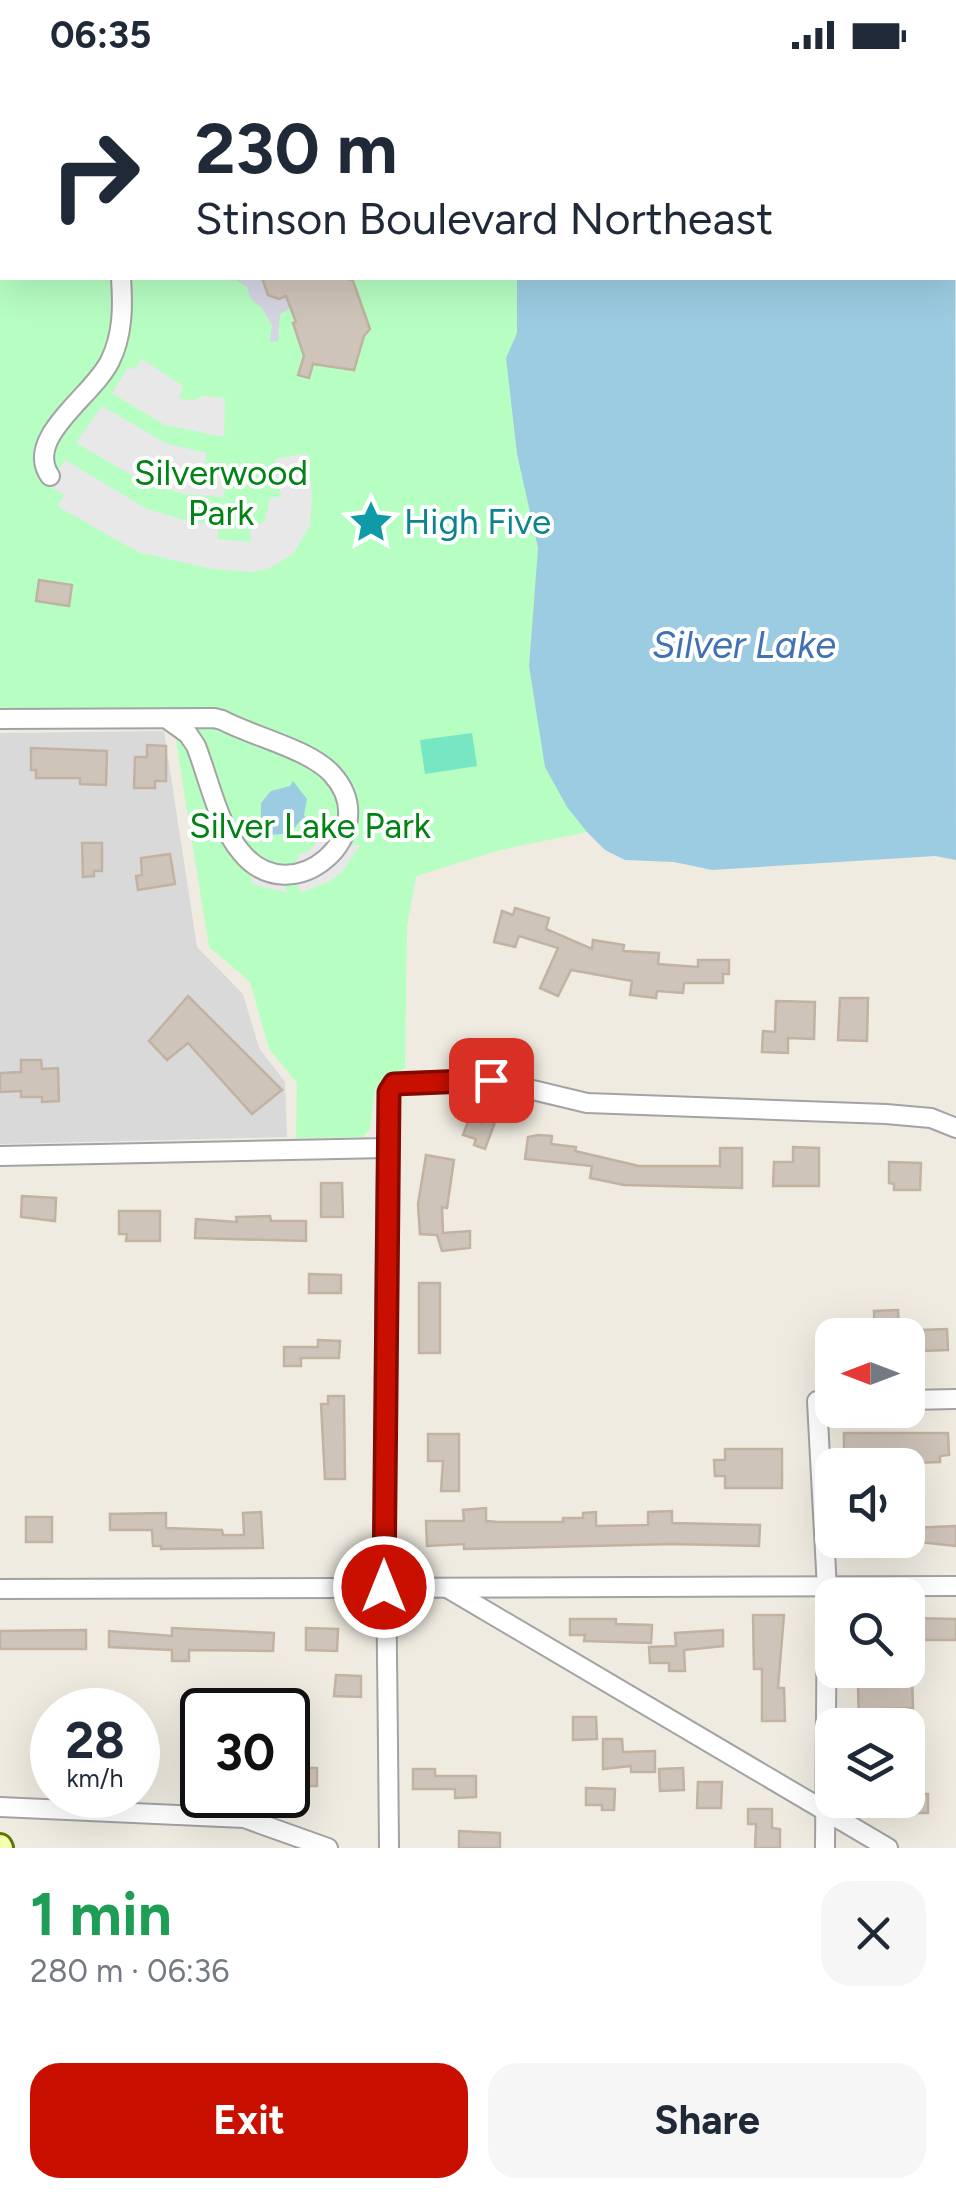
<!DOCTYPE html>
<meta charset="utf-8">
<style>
:root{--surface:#fff;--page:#f6f6f7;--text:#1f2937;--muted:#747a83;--accent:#c80f00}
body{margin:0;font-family:Figtree,sans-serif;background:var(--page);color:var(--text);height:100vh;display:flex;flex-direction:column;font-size:38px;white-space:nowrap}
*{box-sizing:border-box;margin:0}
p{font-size:32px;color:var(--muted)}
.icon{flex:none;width:55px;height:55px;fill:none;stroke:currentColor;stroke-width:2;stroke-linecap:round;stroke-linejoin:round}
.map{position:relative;height:1778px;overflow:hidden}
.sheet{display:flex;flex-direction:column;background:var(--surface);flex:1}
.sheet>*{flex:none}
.top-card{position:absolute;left:0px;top:0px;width:958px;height:210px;box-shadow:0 10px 40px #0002;background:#fff;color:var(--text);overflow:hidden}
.needle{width:65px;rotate:270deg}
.buttons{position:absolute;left:815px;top:1248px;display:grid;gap:20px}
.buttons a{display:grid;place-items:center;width:110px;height:110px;border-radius:20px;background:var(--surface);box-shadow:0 10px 40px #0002;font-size:50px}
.speed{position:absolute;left:30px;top:1618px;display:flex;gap:20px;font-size:50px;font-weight:700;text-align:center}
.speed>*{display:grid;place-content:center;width:130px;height:130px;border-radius:50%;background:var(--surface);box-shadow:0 10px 40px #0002;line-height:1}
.speed small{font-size:25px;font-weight:400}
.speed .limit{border:5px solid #111;border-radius:15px;background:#fff;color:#111}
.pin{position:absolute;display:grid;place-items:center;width:85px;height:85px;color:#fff;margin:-42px;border-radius:20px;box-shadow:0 5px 15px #0006}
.me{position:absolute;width:110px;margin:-55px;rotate:0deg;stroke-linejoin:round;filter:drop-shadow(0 0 8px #0008)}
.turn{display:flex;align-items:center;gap:35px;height:210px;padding:0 30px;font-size:45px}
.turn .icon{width:130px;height:130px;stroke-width:2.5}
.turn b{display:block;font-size:70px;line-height:85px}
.round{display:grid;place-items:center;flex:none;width:105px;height:105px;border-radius:30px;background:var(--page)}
.overview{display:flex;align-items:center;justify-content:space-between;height:170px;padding:0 30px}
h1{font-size:60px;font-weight:700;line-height:75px;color:#1e9e55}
.button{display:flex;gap:20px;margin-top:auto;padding:20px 30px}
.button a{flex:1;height:115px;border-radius:30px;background:var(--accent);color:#fff;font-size:40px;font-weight:700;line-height:115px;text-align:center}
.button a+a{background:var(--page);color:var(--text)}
.status{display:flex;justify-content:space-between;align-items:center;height:70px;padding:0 50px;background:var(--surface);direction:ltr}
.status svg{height:28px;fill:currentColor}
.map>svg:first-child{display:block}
</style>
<div class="status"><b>06:35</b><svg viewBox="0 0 49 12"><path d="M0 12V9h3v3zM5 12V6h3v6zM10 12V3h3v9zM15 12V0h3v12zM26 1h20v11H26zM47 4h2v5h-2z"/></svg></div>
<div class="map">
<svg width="956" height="1778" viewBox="0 0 956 1778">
<rect width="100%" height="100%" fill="#efebe0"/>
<path fill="#dad9d9" d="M 164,661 L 197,877 L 243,924 L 259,978 L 285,1012 L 287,1067 L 0,1074 L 0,663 Z"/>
<path fill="#b7fec3" d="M 0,0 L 446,2 L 2,2 L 2,208 L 517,208 L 517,263 L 506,288 L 517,384 L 538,478 L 529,596 L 546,697 L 567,737 L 587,762 L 500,780 L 416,806 L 407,856 L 405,998 L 375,1019 L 370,1059 L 363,1067 L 296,1068 L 297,1013 L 269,979 L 250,912 L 209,877 L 171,640 L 0,641 Z"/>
<path fill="#76e6c3" d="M 472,663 L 477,696 L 425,704 L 420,670 Z"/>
<g fill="#e8e8e8">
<path d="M 142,289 L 183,316 L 179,328 L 193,331 L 203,326 L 225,328 L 224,367 L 165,355 L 112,323 L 128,297 L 134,300 Z"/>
<path d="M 102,336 L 165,373 L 206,383 L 206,396 L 223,395 L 224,427 L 184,424 L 142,411 L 76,373 Z"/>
<path d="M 307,383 L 312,426 L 310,455 L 293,484 L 270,498 L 253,502 L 213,499 L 138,482 L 57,436 L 64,425 L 48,415 L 65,390 L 147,439 L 191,452 L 219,455 L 217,469 L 250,472 L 250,460 L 265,451 L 270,428 L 281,426 L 275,389 Z"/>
<path d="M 325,762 L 347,775 L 360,775 L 342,802 L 330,811 L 301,823 L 294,810 L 282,810 L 288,823 L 252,814 L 251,787 L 295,800 L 298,785 L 310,780 Z"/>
</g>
<path fill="#d6d5e4" d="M 233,208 L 262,208 L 268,225 L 279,229 L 286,227 L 290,238 L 280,244 L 278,272 L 270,271 L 272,256 L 262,238 L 251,229 L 247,217 Z"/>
<g fill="#9ccce1">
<path d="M 442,0 L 956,0 L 955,47 L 955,2 Z"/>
<path d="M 955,65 L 956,790 L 935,786 L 712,800 L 674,792 L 625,790 L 605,780 L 587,762 L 567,737 L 545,697 L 529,596 L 538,478 L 517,384 L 506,288 L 517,263 L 517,208 L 955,208 Z"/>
<path d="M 293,711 L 307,729 L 304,745 L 308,751 L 300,751 L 286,769 L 283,764 L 269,765 L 263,758 L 257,759 L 256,755 L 261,753 L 261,733 L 271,721 L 290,716 Z"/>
</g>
<g fill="#cfc4b9" stroke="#c1b2a1" stroke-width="2.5">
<path d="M 262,208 L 345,208 L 353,211 L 370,259 L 364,266 L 354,300 L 313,294 L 309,308 L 298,305 L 304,286 L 293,253 L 296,252 L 286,226 L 279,229 L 268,225 Z"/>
<path d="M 39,510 L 72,515 L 69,536 L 36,531 Z"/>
<path d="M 147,675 L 166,676 L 166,711 L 155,711 L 155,718 L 134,718 L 135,687 L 147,687 Z"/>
<path d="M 31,678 L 107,681 L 106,715 L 80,714 L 80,708 L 36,708 L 36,700 L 31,700 Z"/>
<path d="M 82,773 L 102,773 L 102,801 L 94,801 L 94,806 L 83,807 Z"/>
<path d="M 170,784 L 175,814 L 138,820 L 136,806 L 142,805 L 141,788 Z"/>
<path d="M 515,838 L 549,848 L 546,859 L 592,879 L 593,870 L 624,875 L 623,881 L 659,883 L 658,894 L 698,897 L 698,890 L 729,890 L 729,904 L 723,904 L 723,913 L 684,913 L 683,923 L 657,921 L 656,928 L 630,925 L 632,911 L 571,900 L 558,926 L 540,918 L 558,878 L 519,866 L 515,877 L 494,872 L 502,841 L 513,845 Z"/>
<path d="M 188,926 L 282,1020 L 252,1044 L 188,973 L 167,990 L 149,971 Z"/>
<path d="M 840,928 L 868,928 L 867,971 L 838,970 Z"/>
<path d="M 776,931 L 815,932 L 814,969 L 788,968 L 788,983 L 762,982 L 763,961 L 775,962 Z"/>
<path d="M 21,990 L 41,990 L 42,999 L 58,998 L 59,1031 L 42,1032 L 42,1027 L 21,1027 L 21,1021 L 0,1022 L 0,1003 L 21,1002 Z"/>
<path d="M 490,1040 L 498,1044 L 485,1079 L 474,1075 L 476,1069 L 463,1065 L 469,1049 L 482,1053 Z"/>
<path d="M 538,1065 L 552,1066 L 551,1074 L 576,1077 L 575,1081 L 639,1096 L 720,1096 L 720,1078 L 742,1078 L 742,1118 L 624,1115 L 590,1108 L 592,1096 L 525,1089 L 528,1067 Z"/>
<path d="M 793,1077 L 819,1078 L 819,1116 L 773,1116 L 774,1092 L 793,1092 Z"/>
<path d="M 426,1085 L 454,1090 L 447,1138 L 442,1137 L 443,1163 L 470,1161 L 470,1178 L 442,1181 L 437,1165 L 420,1164 L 418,1134 Z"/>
<path d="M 889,1092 L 921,1093 L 920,1120 L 894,1120 L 894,1114 L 889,1113 Z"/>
<path d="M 321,1113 L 342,1113 L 343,1147 L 321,1147 Z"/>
<path d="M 22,1126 L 56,1128 L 55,1151 L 21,1147 Z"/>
<path d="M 119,1141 L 160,1141 L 160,1171 L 126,1171 L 127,1164 L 119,1164 Z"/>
<path d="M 270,1146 L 271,1151 L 306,1151 L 306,1171 L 195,1168 L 196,1149 L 237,1152 L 236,1147 Z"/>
<path d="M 309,1204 L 341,1205 L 341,1223 L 309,1223 Z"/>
<rect x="419" y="1213" width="21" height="70"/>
<path d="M 898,1240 L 899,1265 L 875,1265 L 874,1241 Z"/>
<path d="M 947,1259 L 948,1280 L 922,1281 L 921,1260 Z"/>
<path d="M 318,1270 L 340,1271 L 339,1288 L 301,1288 L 301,1296 L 284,1296 L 284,1277 L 318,1277 Z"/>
<path d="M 328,1326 L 344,1326 L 345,1409 L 325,1409 L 321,1334 L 328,1334 Z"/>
<path d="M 844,1363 L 948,1363 L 949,1385 L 940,1386 L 940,1392 L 884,1394 L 883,1382 L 844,1382 Z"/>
<path d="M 428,1364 L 459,1364 L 459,1421 L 441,1421 L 443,1391 L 428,1391 Z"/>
<path d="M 725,1379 L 782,1379 L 782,1418 L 725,1418 L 725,1406 L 715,1406 L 714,1390 L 725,1390 Z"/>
<path d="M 486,1438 L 486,1451 L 498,1452 L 563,1452 L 563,1448 L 583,1448 L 583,1443 L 596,1442 L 596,1456 L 648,1455 L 648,1442 L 672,1441 L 672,1453 L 760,1455 L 759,1476 L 673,1474 L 464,1479 L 464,1474 L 427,1476 L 426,1451 L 464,1451 L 463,1440 Z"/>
<path d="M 261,1442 L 263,1478 L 161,1479 L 161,1476 L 153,1476 L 152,1460 L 110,1460 L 110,1444 L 166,1443 L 166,1458 L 222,1460 L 223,1465 L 244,1465 L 243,1443 Z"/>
<rect x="26" y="1447" width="26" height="25"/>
<path d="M 956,1456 L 956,1476 L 909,1471 L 909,1458 Z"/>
<path d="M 753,1545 L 784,1545 L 778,1618 L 784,1618 L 785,1651 L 762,1651 L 762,1599 L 754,1599 Z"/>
<path d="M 908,1548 L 956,1549 L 956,1570 L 908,1570 Z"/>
<path d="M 570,1549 L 616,1549 L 616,1554 L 652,1555 L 651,1573 L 584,1571 L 585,1565 L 570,1565 Z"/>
<path d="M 172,1558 L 274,1563 L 273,1581 L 189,1580 L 189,1591 L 172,1591 L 172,1580 L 109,1577 L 109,1561 L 172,1566 Z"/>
<path d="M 306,1558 L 338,1559 L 337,1581 L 306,1580 Z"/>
<path d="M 86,1560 L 86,1579 L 0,1579 L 0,1561 Z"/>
<path d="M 723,1560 L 723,1576 L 684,1580 L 685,1601 L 669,1601 L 669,1593 L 650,1593 L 649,1577 L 676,1576 L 675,1563 Z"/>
<path d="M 888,1600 L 906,1600 L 906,1607 L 912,1607 L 913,1638 L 883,1639 L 883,1655 L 859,1655 L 858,1616 L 870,1615 L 870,1608 L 888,1607 Z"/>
<path d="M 336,1605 L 361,1606 L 361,1627 L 334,1626 Z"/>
<path d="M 573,1647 L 596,1647 L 597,1669 L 573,1670 Z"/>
<path d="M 603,1669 L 622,1669 L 623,1682 L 655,1681 L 655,1702 L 631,1702 L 631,1696 L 603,1699 Z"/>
<path d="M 288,1689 L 305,1689 L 305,1698 L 317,1698 L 317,1716 L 288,1716 Z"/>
<path d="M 683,1698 L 684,1720 L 660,1721 L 659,1699 Z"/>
<path d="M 413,1699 L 435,1699 L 435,1706 L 476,1706 L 476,1727 L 455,1728 L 455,1719 L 413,1719 Z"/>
<path d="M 698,1712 L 722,1712 L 721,1738 L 697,1738 Z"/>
<path d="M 586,1718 L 615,1719 L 614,1740 L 602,1740 L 602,1735 L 586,1735 Z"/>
<path d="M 908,1724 L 928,1724 L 928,1743 L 894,1743 L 895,1730 L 908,1730 Z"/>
<path d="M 748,1739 L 772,1739 L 772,1758 L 780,1759 L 780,1778 L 755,1778 L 756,1754 L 748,1754 Z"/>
<path d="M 459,1761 L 500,1763 L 500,1778 L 459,1778 Z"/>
</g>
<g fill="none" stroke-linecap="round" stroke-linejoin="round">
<g stroke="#a3a3a3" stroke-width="22">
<g id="street">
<path d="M 100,0 L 102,2"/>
<path d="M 50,406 C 23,368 94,325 110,291 C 123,265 123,236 121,208"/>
<path d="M 0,649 L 214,648 L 222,650 C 254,667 309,679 332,704 C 386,763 292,845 241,782 C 218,755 209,709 196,676 L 188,664 L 167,649"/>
<path d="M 0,1086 L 387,1078"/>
<path d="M 908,1330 L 956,1329"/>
<path d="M 0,1519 L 956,1516"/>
<path d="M 449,1519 L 888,1778"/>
<path d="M 0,1737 L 244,1748 L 328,1778"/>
<path d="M 389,1778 C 387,1526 381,1274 389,1022 L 394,1014 L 491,1010 L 587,1033 L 886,1044 L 931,1048 L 956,1058"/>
<path d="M 825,1778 L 827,1519 L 817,1331 L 832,1331"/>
</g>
</g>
<g stroke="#607600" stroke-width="28">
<path id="secondary" d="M 0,1776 L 1,1778"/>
</g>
<use href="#street" stroke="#fff" stroke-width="18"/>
<use href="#secondary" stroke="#f5ffae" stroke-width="22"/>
</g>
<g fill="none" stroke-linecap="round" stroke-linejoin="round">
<g stroke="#820a00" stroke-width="25">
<path id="route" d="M 384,1517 L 389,1022 L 394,1014 L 491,1010"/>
</g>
<use href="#route" stroke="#c80f00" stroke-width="18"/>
</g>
<defs>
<g id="sight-bare" transform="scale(3.45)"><path d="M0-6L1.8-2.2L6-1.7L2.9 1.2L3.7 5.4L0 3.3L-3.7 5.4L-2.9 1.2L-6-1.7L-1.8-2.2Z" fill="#0f9aa8" stroke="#fff" stroke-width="2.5" paint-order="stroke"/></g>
</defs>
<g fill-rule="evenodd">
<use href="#sight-bare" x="371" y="452"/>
</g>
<g text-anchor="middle" stroke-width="8" stroke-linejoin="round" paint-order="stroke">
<g font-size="35" fill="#018316" stroke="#fff">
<text x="221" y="415">Silverwood<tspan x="221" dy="40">Park</tspan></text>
<text x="310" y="768">Silver Lake Park</text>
</g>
<g font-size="35" fill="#0d838f" stroke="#fff" text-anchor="start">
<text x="404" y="464">High Five</text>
</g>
<g font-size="38" font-style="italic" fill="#4071b4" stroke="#fff">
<text x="744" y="588">Silver Lake</text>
</g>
</g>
</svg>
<div class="buttons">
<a><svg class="needle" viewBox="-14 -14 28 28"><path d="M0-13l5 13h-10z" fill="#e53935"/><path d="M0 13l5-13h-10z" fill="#747a83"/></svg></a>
<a><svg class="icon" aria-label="sound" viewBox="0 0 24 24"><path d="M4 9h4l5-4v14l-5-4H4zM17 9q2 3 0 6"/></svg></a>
<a><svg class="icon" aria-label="search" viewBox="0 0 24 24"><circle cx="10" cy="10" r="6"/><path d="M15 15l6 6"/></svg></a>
<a><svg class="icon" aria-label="layers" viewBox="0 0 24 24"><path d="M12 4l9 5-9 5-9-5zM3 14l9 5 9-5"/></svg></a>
</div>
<div class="speed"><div>28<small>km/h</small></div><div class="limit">30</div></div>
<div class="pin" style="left:491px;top:1010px;background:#d93025"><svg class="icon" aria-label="arrive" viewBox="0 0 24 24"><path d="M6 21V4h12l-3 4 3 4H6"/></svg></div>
<svg class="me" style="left:384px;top:1517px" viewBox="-20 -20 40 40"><circle r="17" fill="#c80f00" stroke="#fff" stroke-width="3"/><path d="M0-11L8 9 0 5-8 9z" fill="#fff"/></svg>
<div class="top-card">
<div class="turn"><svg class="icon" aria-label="right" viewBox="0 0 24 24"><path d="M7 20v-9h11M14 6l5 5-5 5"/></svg><div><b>230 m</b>Stinson Boulevard Northeast</div></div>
</div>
</div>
<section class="sheet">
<div class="overview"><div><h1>1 min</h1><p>280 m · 06:36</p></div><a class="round"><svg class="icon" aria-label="close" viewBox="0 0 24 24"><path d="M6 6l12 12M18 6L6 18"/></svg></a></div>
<div class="button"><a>Exit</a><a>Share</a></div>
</section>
